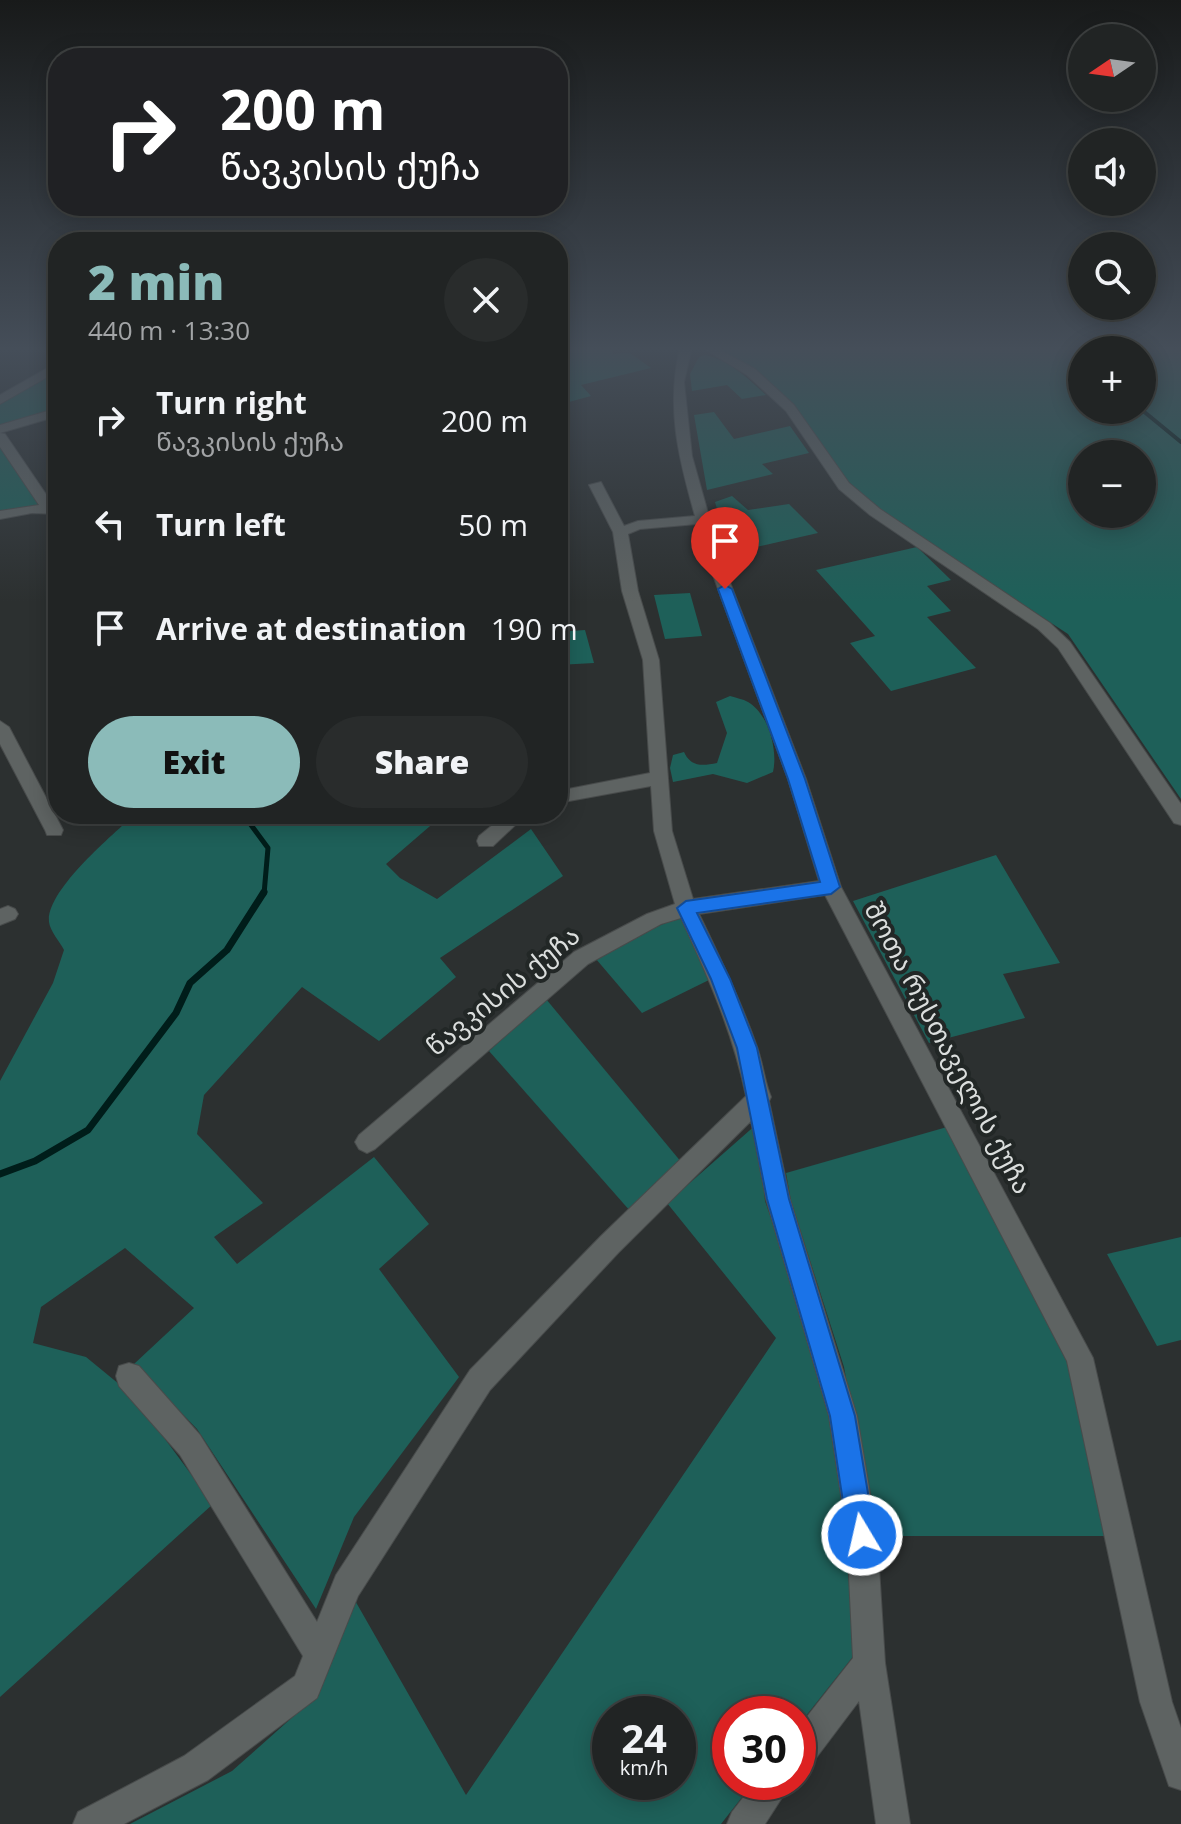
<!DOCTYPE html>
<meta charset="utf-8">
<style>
:root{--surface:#212424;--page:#292c2c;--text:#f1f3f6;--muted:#a2a4a6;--line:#3e4141;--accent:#8bbbb9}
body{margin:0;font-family:"Open Sans","Noto Sans Georgian",sans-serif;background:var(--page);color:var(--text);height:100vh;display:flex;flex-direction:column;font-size:30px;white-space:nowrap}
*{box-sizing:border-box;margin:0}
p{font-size:26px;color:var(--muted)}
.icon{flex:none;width:44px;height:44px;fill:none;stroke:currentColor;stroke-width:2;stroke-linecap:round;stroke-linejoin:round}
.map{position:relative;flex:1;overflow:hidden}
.sheet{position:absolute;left:48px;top:232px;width:520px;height:592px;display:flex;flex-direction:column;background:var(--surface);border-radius:32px;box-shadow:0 4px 20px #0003,0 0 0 2px var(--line)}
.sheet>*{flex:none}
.hud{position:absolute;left:48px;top:48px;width:520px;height:168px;border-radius:32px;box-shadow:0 4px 20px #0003,0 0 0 2px var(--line);background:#202124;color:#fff;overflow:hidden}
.needle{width:52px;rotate:257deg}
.fabs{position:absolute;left:1068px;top:24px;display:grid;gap:16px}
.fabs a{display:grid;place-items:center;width:88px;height:88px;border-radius:50%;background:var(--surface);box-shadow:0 4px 20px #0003,0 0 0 2px var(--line);font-size:40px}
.speed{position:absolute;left:592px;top:1696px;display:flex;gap:16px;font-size:40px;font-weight:700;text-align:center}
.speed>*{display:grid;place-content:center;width:104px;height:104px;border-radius:50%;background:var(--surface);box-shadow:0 4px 20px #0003,0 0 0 2px var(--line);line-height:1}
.speed small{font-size:20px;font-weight:400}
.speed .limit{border:12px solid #d22;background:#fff;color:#111}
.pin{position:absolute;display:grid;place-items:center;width:68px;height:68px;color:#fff;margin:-82px -34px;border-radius:50% 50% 50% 0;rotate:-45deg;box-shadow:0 0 8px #0007}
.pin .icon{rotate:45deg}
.me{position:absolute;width:88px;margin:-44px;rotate:351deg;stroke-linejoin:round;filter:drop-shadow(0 0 6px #0008)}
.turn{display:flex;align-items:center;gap:28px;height:168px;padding:0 40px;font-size:36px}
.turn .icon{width:104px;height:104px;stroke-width:2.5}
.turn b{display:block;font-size:56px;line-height:68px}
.round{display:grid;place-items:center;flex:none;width:84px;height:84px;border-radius:42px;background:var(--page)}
.head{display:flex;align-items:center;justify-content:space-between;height:136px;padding:0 40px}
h1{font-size:48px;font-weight:800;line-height:60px;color:var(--accent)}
.button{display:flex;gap:16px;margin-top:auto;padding:16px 40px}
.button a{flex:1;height:92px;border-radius:48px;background:var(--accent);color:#111;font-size:32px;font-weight:800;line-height:92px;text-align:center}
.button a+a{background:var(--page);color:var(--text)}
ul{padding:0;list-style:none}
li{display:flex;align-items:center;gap:24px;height:104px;padding:0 40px}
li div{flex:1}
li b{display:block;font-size:30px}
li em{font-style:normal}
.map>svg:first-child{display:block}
</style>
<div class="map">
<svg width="1181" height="1824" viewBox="0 0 1181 1824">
<rect width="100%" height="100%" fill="#2c3030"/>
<g fill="#1e6059" fill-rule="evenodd">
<path d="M 558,347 L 614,347 L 612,354 L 630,353 L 651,368 L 581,385 L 591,396 L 558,405 Z"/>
<path d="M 712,347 L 1165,347 L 1181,351 L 1181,799 L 1068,634 L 882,512 L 843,477 L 801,415 L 757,373 ZM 1082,350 L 1142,350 L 1142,410 L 1082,410 ZM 1082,454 L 1142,454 L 1142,514 L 1082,514 Z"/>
<path d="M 705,355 C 728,359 750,380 766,395 L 742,399 L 727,385 L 692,391 L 690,374 L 699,357 Z"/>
<path d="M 58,366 L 58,412 L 0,429 L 0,400 Z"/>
<path d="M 714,412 L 734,439 L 790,426 L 809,453 L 762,464 L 773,474 L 707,490 L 694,415 Z"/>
<path d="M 0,437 L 49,509 L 0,515 Z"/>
<path d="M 732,496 L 748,510 L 789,504 L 818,533 L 730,553 L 715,502 Z"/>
<path d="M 917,547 L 951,580 L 927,586 L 951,611 L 927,617 L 976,668 L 891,691 L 850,643 L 875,636 L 816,570 Z"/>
<path d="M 690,593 L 702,636 L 665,639 L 654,595 Z"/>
<path d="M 585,630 L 594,663 L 558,665 L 558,632 Z"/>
<path d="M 730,696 C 736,698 743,699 748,702 C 769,714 778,751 773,772 L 747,783 L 713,774 L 673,782 L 670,768 L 673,755 L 684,752 C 691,767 702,766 717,763 L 727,733 L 716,702 Z"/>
<path d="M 135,814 L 444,814 L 386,864 L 400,878 L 437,899 L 531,829 L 563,876 L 440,958 L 456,977 L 379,1041 L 302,987 L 204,1095 L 197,1134 L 263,1203 L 214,1237 L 237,1264 L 374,1157 L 429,1224 L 379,1269 L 459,1377 L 354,1517 L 316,1609 L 197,1429 L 134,1364 L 194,1308 L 125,1248 L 41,1307 L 33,1343 L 86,1357 L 175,1430 L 165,1439 L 213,1504 L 0,1697 L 0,1081 L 53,983 L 64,950 C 60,942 50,931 49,922 C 46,890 113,835 135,814 Z"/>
<path d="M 996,855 L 1060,963 L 1003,974 L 1025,1018 L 929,1043 L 853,901 Z"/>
<path d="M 682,916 L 711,979 L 642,1013 L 596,959 L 642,933 Z"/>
<path d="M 546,999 L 682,1163 L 631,1212 L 489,1051 Z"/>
<path d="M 758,1123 L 765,1201 L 803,1309 L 830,1407 L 850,1517 L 855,1654 L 798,1726 L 798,1714 L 730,1714 L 730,1782 L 754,1782 L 721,1824 L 130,1824 L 232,1771 L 314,1698 L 353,1597 L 466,1795 L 776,1338 L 667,1203 ZM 610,1714 L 678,1714 L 678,1782 L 610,1782 Z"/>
<path d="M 947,1127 L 1073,1363 L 1108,1536 L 875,1536 L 844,1367 L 791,1201 L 786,1173 Z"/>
<path d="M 1181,1237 L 1181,1340 L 1157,1346 L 1107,1254 Z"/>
</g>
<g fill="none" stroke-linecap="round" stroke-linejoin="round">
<g stroke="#001d1a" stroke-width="4">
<path d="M 1077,347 L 1082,350"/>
<path d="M 1142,410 L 1181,442"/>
</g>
<path stroke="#001d1a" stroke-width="5" d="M 243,814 L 268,848 L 264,894"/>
<path stroke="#001d1a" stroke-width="7" d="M 0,1174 L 35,1161 L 88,1130 L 176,1013 L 190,983 L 227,950 L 264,892"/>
<g stroke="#484b4b" stroke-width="2">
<g id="minor">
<path d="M 680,347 L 692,347 L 684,382 L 692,456 L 721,559 L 806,779 L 841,887 L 1093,1358 L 1172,1702 L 1181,1728 L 1181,1790 L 1169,1786 L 1140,1702 L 1067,1361 L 825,895 L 699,914 C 720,957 740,999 756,1044 C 763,1062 764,1080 771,1097 L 769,1101 L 790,1199 L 857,1416 L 877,1535 L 885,1663 L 910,1824 L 876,1824 L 859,1701 L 810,1766 L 798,1770 L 798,1728 L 853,1658 L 847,1535 L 829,1416 L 766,1199 L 751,1121 L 619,1252 L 490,1390 L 358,1596 L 317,1698 L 208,1780 L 124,1824 L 73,1824 L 78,1812 L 184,1756 L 295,1676 L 303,1656 L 180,1455 L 119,1386 L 116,1376 L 119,1366 L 129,1363 L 139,1366 L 200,1435 L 317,1622 L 336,1575 L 470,1370 L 601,1236 L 746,1096 C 733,1033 708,976 681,918 L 661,924 L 588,964 L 375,1149 L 367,1153 L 359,1149 L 355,1142 L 359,1135 L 574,952 L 647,914 L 675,904 L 654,831 L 651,786 L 558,803 L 558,791 L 650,773 L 643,660 L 622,591 L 613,532 L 589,485 L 601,482 L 624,526 L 638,521 L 695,516 C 678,456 666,408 680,347 ZM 697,524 L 707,559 L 788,779 L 819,881 L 693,899 L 672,831 L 659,660 L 638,591 L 628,534 L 640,529 Z"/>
<path d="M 701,347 L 714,347 L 755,369 L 794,405 L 849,483 L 880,509 L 1050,623 L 1070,642 L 1181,804 L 1181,825 L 1174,823 L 1058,648 L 1038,629 L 870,515 L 839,489 L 786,411 L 747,375 Z"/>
<path d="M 58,362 L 58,371 L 0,404 L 0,395 Z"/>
<path d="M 58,408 L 58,416 L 0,433 L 0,425 Z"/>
<path d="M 0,433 L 5,434 L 54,506 L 58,506 L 58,514 L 32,513 L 0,519 L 0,511 L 39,505 L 0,447 Z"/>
<path d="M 0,721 L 9,727 L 63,830 L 61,835 L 47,835 L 45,830 L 0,744 Z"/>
<path d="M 506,814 L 527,814 L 493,846 L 479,846 L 477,841 L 479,836 Z"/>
<path d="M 8,906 L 15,909 L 18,914 L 15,919 L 0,925 L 0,909 Z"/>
<path d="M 755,1782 L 792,1782 L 765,1824 L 727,1824 L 732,1812 Z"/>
</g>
</g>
<use href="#minor" fill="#5e6362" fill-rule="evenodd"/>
</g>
<linearGradient id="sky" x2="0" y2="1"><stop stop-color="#181a1a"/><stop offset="0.58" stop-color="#454e59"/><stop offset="1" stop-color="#454e59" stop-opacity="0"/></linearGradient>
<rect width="1181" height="602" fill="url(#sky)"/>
<path fill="#1a73e8" stroke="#114b97" stroke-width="2" d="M 725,585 L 732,589 L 805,779 L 840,887 L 831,894 L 697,913 L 730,979 L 757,1048 L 789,1199 L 855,1416 L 875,1535 L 871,1545 L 862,1549 L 852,1545 L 848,1535 L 830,1416 L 767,1199 L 737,1048 L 711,979 L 677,908 L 686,901 L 820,882 L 788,779 L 718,589 Z"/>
<g text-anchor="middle" stroke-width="8" stroke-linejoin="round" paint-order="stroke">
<g font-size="26" fill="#dbdedd" stroke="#222726">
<text transform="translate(503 991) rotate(-39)" y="9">წავკისის ქუჩა</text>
<text transform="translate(948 1048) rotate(62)" y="9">შოთა რუსთაველის ქუჩა</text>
</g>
</g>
</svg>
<div class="fabs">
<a><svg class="needle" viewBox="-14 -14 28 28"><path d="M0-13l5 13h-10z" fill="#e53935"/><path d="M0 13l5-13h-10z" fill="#a2a4a6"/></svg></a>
<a><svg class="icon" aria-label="sound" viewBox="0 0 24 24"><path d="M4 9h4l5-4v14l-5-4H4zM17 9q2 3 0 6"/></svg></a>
<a><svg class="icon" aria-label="search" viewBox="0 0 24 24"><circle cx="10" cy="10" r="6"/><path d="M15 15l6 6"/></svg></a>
<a>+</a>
<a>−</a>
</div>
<div class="speed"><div>24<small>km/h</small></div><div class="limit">30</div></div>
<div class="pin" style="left:725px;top:589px;background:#d93025"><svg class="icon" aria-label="arrive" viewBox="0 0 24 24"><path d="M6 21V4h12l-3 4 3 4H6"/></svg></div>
<svg class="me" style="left:862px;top:1535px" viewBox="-20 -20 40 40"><circle r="17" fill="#1a73e8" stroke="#fff" stroke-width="3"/><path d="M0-11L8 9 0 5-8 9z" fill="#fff"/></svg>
<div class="hud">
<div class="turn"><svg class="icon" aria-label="right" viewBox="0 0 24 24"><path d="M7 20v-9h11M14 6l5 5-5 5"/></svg><div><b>200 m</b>წავკისის ქუჩა</div></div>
</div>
<section class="sheet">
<div class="head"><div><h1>2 min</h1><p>440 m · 13:30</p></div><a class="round"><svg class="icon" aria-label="close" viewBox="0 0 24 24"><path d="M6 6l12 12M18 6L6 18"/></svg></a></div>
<ul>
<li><svg class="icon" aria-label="right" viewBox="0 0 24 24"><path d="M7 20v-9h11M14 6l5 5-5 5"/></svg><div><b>Turn right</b><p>წავკისის ქუჩა</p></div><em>200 m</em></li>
<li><svg class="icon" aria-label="left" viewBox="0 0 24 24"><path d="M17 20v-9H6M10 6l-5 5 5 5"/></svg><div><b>Turn left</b></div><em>50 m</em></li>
<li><svg class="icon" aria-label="arrive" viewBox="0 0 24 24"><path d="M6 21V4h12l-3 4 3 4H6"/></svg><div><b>Arrive at destination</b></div><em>190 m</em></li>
</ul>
<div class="button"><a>Exit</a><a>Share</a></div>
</section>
</div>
